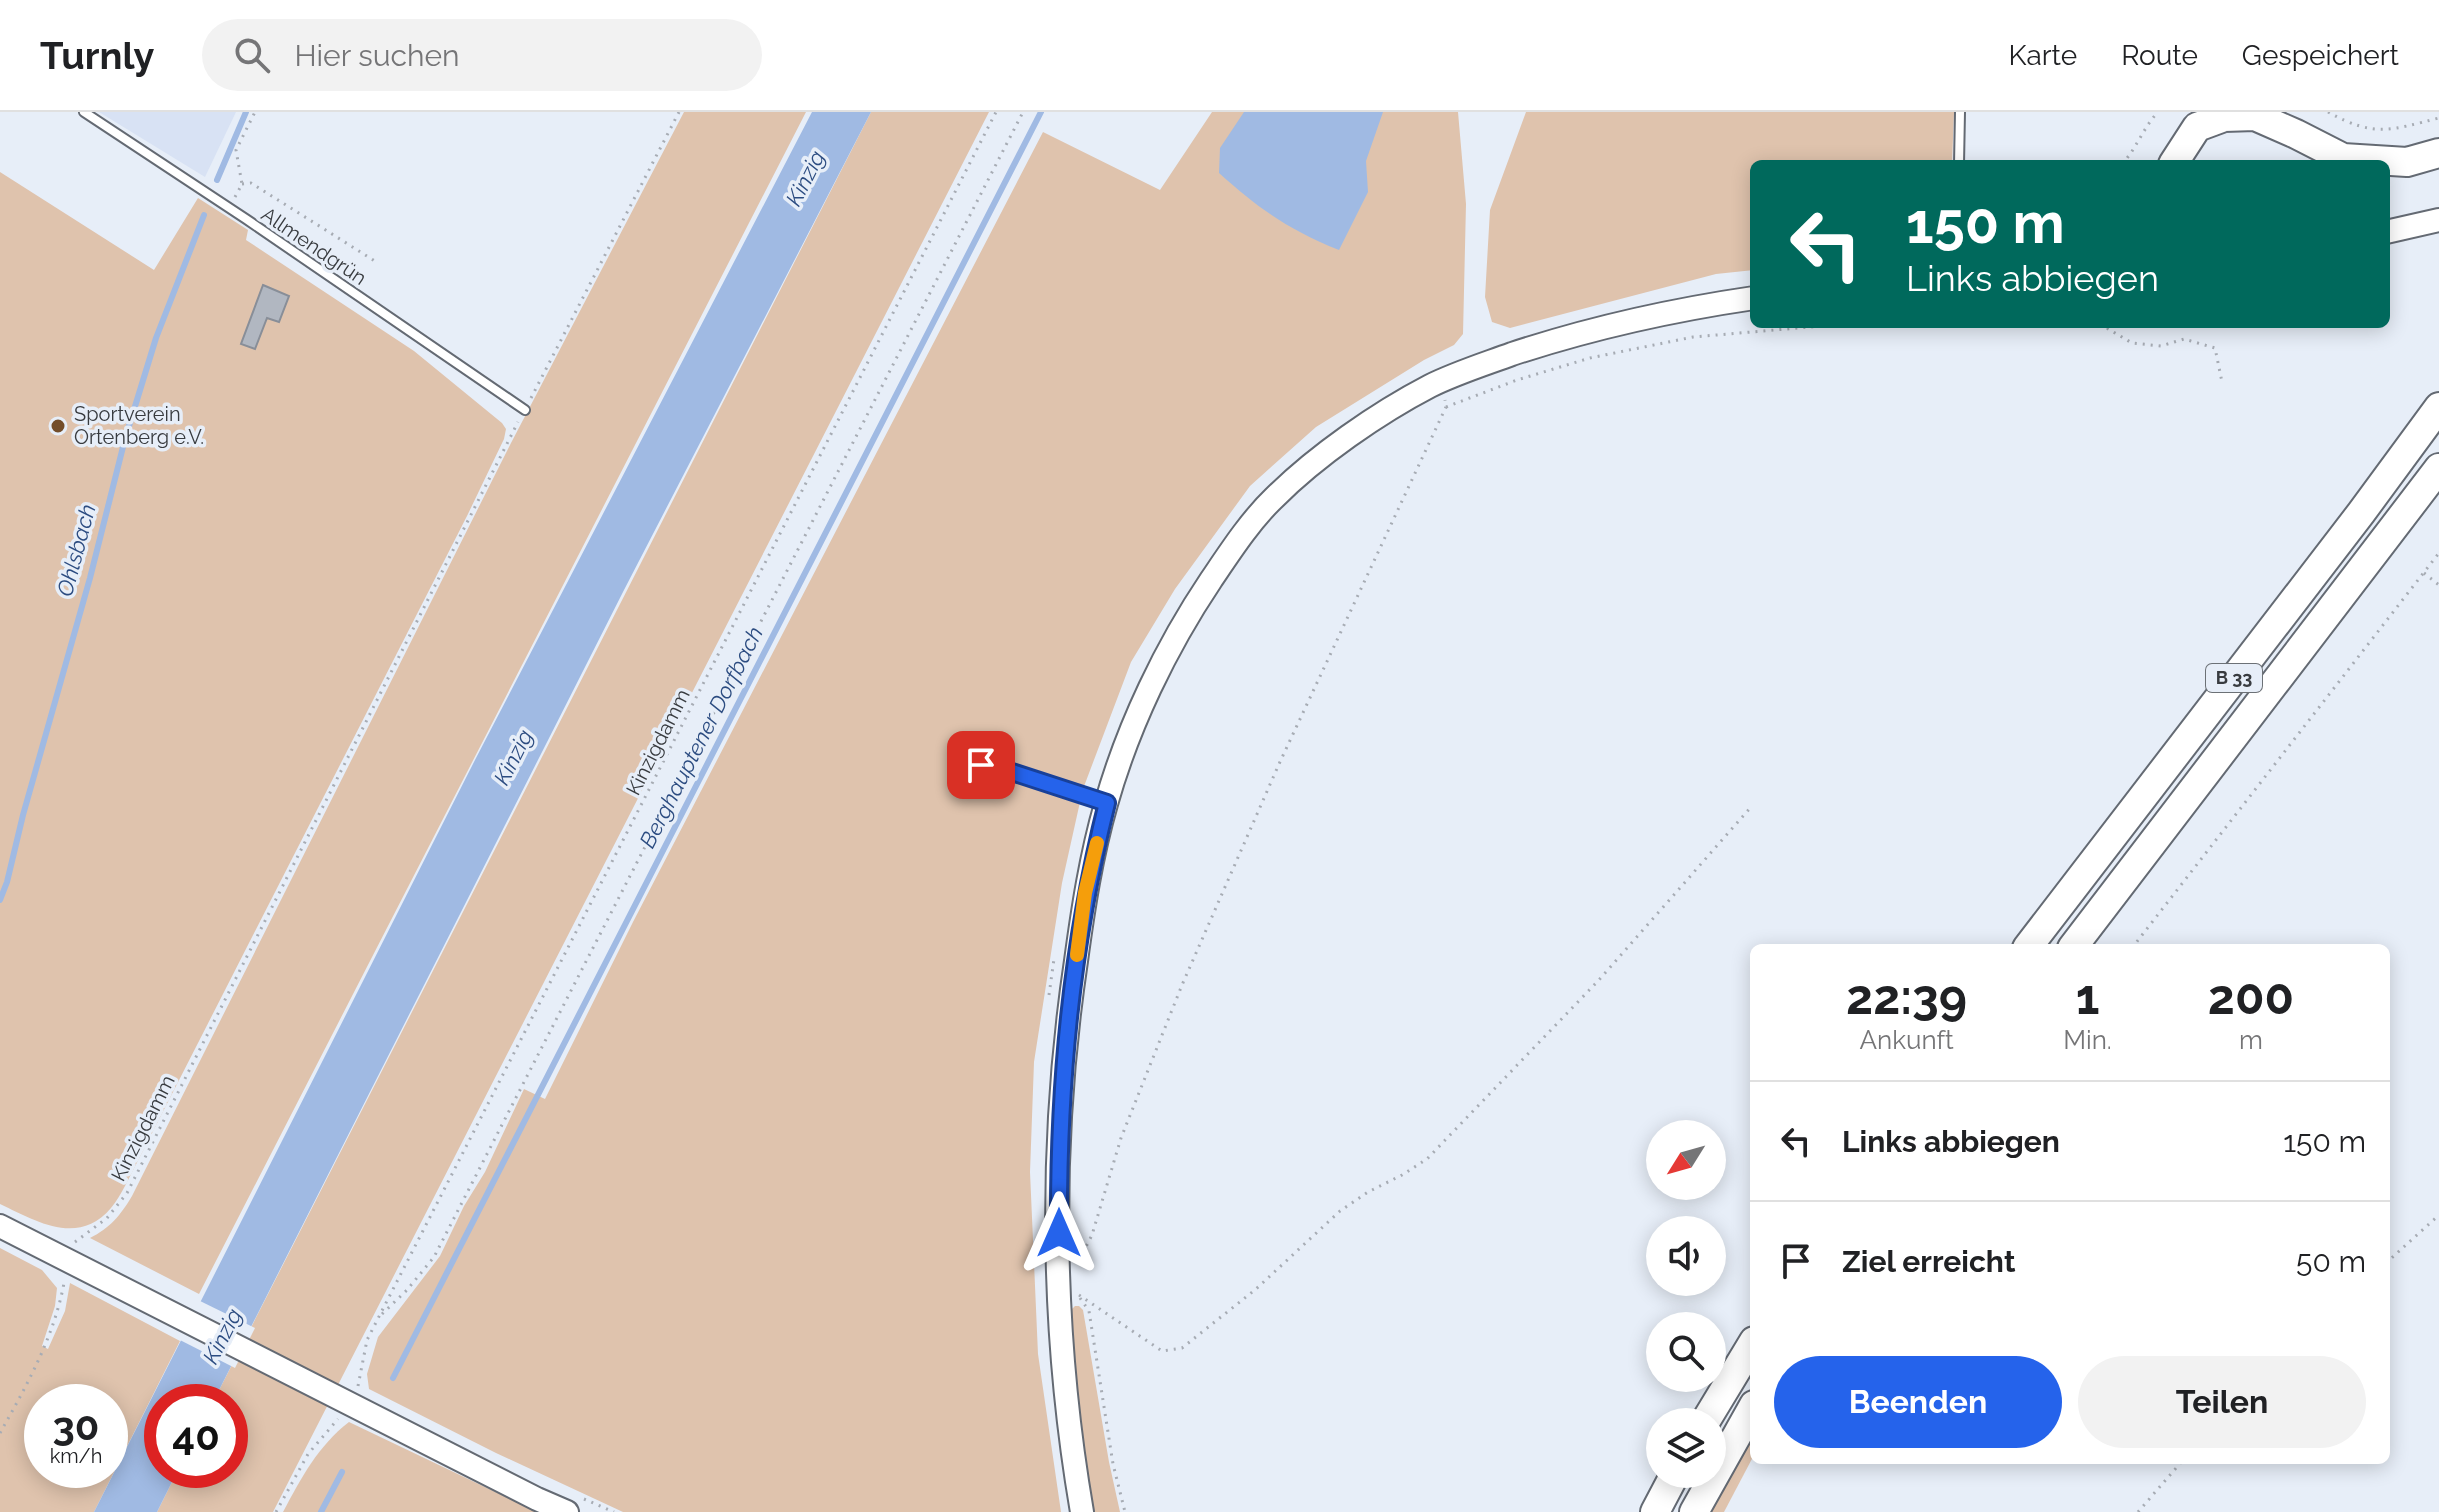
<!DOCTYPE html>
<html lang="de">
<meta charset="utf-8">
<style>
:root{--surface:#fff;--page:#f2f2f2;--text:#202124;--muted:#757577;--line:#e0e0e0;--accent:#2563eb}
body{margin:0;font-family:Raleway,sans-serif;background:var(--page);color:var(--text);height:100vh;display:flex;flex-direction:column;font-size:30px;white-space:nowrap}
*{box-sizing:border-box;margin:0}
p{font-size:26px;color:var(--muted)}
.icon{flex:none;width:44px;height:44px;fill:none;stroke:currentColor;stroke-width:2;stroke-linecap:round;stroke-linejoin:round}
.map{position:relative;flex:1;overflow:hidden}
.details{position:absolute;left:1750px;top:832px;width:640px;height:520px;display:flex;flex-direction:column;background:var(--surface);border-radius:12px;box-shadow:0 4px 20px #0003}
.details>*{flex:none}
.hud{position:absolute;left:1750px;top:48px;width:640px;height:168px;border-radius:12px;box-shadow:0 4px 20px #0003;background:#00695c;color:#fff;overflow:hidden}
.needle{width:52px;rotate:233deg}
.fabs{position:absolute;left:1646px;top:1008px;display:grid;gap:16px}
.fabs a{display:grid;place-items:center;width:80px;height:80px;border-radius:50%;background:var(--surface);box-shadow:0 4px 20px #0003;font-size:40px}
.speed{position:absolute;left:24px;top:1272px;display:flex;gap:16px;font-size:40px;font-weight:700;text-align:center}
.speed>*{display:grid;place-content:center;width:104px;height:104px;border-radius:50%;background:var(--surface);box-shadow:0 4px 20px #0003;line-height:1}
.speed small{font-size:20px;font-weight:400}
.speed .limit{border:12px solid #d22;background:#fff;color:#111}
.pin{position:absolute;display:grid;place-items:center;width:68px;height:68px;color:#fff;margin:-34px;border-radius:16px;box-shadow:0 4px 12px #0006}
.me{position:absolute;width:88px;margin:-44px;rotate:0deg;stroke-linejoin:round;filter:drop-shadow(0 0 6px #0008)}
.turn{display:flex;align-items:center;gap:28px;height:168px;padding:0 24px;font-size:36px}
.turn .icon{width:104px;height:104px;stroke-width:2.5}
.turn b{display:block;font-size:56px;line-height:68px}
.eta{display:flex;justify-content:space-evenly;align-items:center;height:136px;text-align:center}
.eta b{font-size:48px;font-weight:700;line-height:56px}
.action{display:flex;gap:16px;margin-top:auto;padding:16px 24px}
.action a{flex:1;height:92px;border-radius:48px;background:var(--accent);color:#fff;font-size:32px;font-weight:700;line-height:92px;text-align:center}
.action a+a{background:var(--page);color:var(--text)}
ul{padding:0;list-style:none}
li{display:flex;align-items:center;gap:24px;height:120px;padding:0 24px;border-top:2px solid var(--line)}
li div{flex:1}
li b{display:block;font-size:30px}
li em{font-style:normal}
header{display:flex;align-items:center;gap:48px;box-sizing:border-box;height:112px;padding:0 40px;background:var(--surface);border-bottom:2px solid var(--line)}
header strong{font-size:38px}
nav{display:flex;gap:44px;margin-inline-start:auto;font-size:28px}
.search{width:560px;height:72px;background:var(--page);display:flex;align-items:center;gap:20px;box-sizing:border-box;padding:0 28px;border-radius:44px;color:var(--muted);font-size:30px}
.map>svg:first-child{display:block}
</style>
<header>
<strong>Turnly</strong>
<div class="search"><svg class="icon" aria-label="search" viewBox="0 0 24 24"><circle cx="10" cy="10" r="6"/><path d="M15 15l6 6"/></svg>Hier suchen</div>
<nav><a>Karte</a><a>Route</a><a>Gespeichert</a></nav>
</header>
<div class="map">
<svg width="2439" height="1400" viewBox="0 0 2439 1400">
<rect width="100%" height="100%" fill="#e7eef8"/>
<path fill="#d8e2f4" d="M 99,0 L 236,0 L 205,65 Z"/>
<g fill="#dfc3ad" fill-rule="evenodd">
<path d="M 684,0 L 806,0 L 199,1182 L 90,1126 C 110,1116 120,1104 132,1084 L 511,331 Z"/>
<path d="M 871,0 L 989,0 L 273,1400 L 157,1400 L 178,1358 L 230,1358 L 230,1290 L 213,1290 Z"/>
<path d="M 1212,0 L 1458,0 L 1466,92 L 1463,222 L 1454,233 L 1424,248 L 1316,315 L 1250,374 L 1175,477 L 1131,550 L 1083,677 L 1015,656 L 1015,666 L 1080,690 L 1062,771 L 1034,950 L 1030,1060 L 1038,1242 L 1061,1400 L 623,1400 L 496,1341 L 369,1277 L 367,1262 L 378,1225 L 440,1144 L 464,1094 L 485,1060 L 524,977 L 545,987 L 633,810 L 1043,20 L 1160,78 Z"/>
<path d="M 1526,0 L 1954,0 L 1952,52 L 1754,52 L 1754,158 L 1716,162 L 1510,216 L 1492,210 L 1485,185 L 1490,98 Z"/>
<path d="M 0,60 L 154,158 L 198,86 L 248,118 L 246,128 L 414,239 L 502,311 L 506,317 L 504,327 L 467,404 L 125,1074 C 121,1081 117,1089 111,1096 C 78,1135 36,1109 0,1092 Z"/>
<path d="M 0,1136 L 42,1158 L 57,1176 L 55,1194 L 42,1234 L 48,1237 L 65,1199 L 70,1171 L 180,1229 L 94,1400 L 0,1400 ZM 42,1290 L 110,1290 L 110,1358 L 42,1358 Z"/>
<path d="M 1075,1194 L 1079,1194 L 1083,1198 L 1109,1350 L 1120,1400 L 1092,1400 L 1078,1314 L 1069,1200 Z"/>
<path d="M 349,1310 L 537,1400 L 283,1400 C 301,1366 318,1334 349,1310 Z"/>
<path d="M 1754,1316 L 1754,1343 L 1724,1400 L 1705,1400 Z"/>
</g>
<g fill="#a0bae3">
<path d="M 812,0 L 871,0 L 624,478 L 213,1290 L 162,1290 L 162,1358 L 178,1358 L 157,1400 L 94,1400 L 476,646 Z"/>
<path d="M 1244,0 L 1383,0 L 1366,49 L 1368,80 L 1339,138 C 1289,118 1259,97 1219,61 L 1220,36 Z"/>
</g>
<path fill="#e7eef8" d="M 196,1187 L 255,1216 L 235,1256 L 176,1226 Z"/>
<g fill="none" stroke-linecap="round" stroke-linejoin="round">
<g stroke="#a0bae3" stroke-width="6">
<path d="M 217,68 L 246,0"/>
<path d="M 0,788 L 7,770 L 23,703 L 90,466 L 125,327 L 156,226 L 204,103"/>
<path d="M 393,1266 L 1041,0"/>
<path d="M 321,1400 L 342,1360"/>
</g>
</g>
<path fill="#b1b7c1" stroke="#888e98" stroke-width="2" d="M 263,173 L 289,184 L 279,210 L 267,206 L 255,237 L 241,232 Z"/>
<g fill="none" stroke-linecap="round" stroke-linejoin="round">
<g stroke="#646a73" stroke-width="12">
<g id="lane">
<path d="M 84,0 L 246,107 L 525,298"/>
<path d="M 1959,52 L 1960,0"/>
<path d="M 981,653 L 1009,659 L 1106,690"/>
</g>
</g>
<g stroke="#646a73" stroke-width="26">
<g id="secondary">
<path d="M 2386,120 L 2439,108"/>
<path d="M 0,1114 L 537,1387 L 567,1400"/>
<path d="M 1082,1400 C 1051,1220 1049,1030 1076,849 C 1083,797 1091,744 1106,692 C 1128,614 1166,535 1211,468 C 1230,440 1250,409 1274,386 C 1316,344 1378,301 1430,274 C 1456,261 1485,252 1512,242 C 1591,216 1672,198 1754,186"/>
</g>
</g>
<g stroke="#646a73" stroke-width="32">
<g id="highway">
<path d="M 2173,52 L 2197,15 L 2224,5 L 2255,4 L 2296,22 L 2343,46 L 2407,50 L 2439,41"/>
<path d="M 2027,836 L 2361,401 L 2439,295"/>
<path d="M 2072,836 L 2439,356"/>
<path d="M 1705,1310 L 1754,1229"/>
<path d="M 1655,1400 L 1675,1362"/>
<path d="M 1694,1400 L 1754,1293"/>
</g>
</g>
<g stroke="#a7acb4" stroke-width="3" stroke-dasharray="2 6" stroke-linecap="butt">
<path d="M 2328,0 C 2375,26 2391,18 2439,6"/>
<path d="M 2122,52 C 2137,36 2143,16 2158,0"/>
<path d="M 242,72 L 251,71 L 378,151"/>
<path d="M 235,85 L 242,72 L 236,38 L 255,0"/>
<path d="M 2100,212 L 2132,231 L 2161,234 L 2184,227 L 2215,236 L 2222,270"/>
<path d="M 531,286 L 679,0"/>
<path d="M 1446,295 L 1517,268 L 1590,246 L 1693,225 L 1845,212"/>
<path d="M 2424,461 L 2439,473"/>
<path d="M 2132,836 L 2439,441"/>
<path d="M 1049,883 L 1054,847"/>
<path d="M 75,1130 L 107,1106 L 127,1081 L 518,310"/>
<path d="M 1079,1148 L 1092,1123 L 1121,1026 L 1182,873 L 1279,652 L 1446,295 L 1445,288"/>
<path d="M 2386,1151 L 2439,1103"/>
<path d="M 1079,1183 L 1162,1239 L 1182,1236 L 1256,1177 L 1340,1099 L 1368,1080 L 1402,1063 L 1427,1047 L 1598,869 L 1752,694"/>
<path d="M 1080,1186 L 1089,1199 L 1113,1352 L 1125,1400"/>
<path d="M 382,1202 L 407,1178 L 434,1145 L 1023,0"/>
<path d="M 358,1274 L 367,1228 L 996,0"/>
<path d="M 0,1321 C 27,1273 54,1225 64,1171"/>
<path d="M 584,1387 L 614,1400"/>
<path d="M 276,1400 L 308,1342 L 338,1307"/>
<path d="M 2138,1400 L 2183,1348"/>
</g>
<use href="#lane" stroke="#fff" stroke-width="8"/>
<use href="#secondary" stroke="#fff" stroke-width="22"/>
<use href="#highway" stroke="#fff" stroke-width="28"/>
</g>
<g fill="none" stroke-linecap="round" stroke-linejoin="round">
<g stroke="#184099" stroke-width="20">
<path id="route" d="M 981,653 L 1009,659 L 1107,691 C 1071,834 1058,974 1059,1121"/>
</g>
<use href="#route" stroke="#2563eb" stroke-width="14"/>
<path stroke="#f59e0b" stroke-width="14" d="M 1077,843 L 1085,781 L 1097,731"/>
</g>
<circle fill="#734d2a" stroke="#e7eef8" stroke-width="3" cx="58" cy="314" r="8"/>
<g text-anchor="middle" stroke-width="7" stroke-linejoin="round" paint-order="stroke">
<rect fill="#e7eef8" stroke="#6c7176" stroke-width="2" x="2206" y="552" width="56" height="28" rx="6"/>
<g font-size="18" font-weight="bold" fill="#383b3f">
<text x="2234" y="572">B 33</text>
</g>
<g font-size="20" fill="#383b3f" stroke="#e7eef8">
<text transform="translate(314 134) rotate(34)" y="7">Allmendgrün</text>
<text transform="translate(658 630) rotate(-63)" y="7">Kinzigdamm</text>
<text transform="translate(143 1016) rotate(-63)" y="7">Kinzigdamm</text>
</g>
<g font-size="20" fill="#383b3f" stroke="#e7eef8" text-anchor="start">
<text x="74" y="309">Sportverein<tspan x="74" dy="23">Ortenberg e.V.</tspan></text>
</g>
<g font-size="22" font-style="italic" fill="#2c4c81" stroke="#e7eef8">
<text transform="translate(805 66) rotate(-63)" y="8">Kinzig</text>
<text transform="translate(76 438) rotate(-75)" y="8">Ohlsbach</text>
<text transform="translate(701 625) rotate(-63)" y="8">Berghauptener Dorfbach</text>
<text transform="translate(513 645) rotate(-63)" y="8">Kinzig</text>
<text transform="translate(222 1224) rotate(-63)" y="8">Kinzig</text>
</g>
</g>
</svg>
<div class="fabs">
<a><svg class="needle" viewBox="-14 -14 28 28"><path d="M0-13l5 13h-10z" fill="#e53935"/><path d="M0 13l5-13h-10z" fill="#757577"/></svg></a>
<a><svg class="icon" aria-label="sound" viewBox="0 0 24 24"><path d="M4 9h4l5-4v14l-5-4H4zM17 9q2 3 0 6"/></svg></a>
<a><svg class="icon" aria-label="search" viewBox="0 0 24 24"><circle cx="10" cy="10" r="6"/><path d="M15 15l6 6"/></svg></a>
<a><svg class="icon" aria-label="layers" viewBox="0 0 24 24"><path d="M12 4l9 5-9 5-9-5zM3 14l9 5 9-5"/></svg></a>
</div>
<div class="speed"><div>30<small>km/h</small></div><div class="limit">40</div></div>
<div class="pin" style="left:981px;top:653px;background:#d93025"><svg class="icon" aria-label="arrive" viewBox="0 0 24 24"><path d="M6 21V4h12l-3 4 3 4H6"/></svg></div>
<svg class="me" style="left:1059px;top:1121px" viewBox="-20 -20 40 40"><path d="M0-17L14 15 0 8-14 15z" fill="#2563eb" stroke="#fff" stroke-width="4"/></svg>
<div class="hud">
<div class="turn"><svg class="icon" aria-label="left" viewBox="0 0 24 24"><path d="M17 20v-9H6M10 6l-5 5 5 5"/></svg><div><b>150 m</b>Links abbiegen</div></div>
</div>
<section class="details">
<div class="eta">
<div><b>22:39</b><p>Ankunft</p></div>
<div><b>1</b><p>Min.</p></div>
<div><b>200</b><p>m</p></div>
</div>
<ul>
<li><svg class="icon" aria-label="left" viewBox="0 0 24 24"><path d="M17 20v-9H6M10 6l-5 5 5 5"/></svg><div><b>Links abbiegen</b></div><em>150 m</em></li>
<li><svg class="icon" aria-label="arrive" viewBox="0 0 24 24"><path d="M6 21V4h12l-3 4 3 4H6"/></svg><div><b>Ziel erreicht</b></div><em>50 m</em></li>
</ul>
<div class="action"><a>Beenden</a><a>Teilen</a></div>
</section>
</div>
